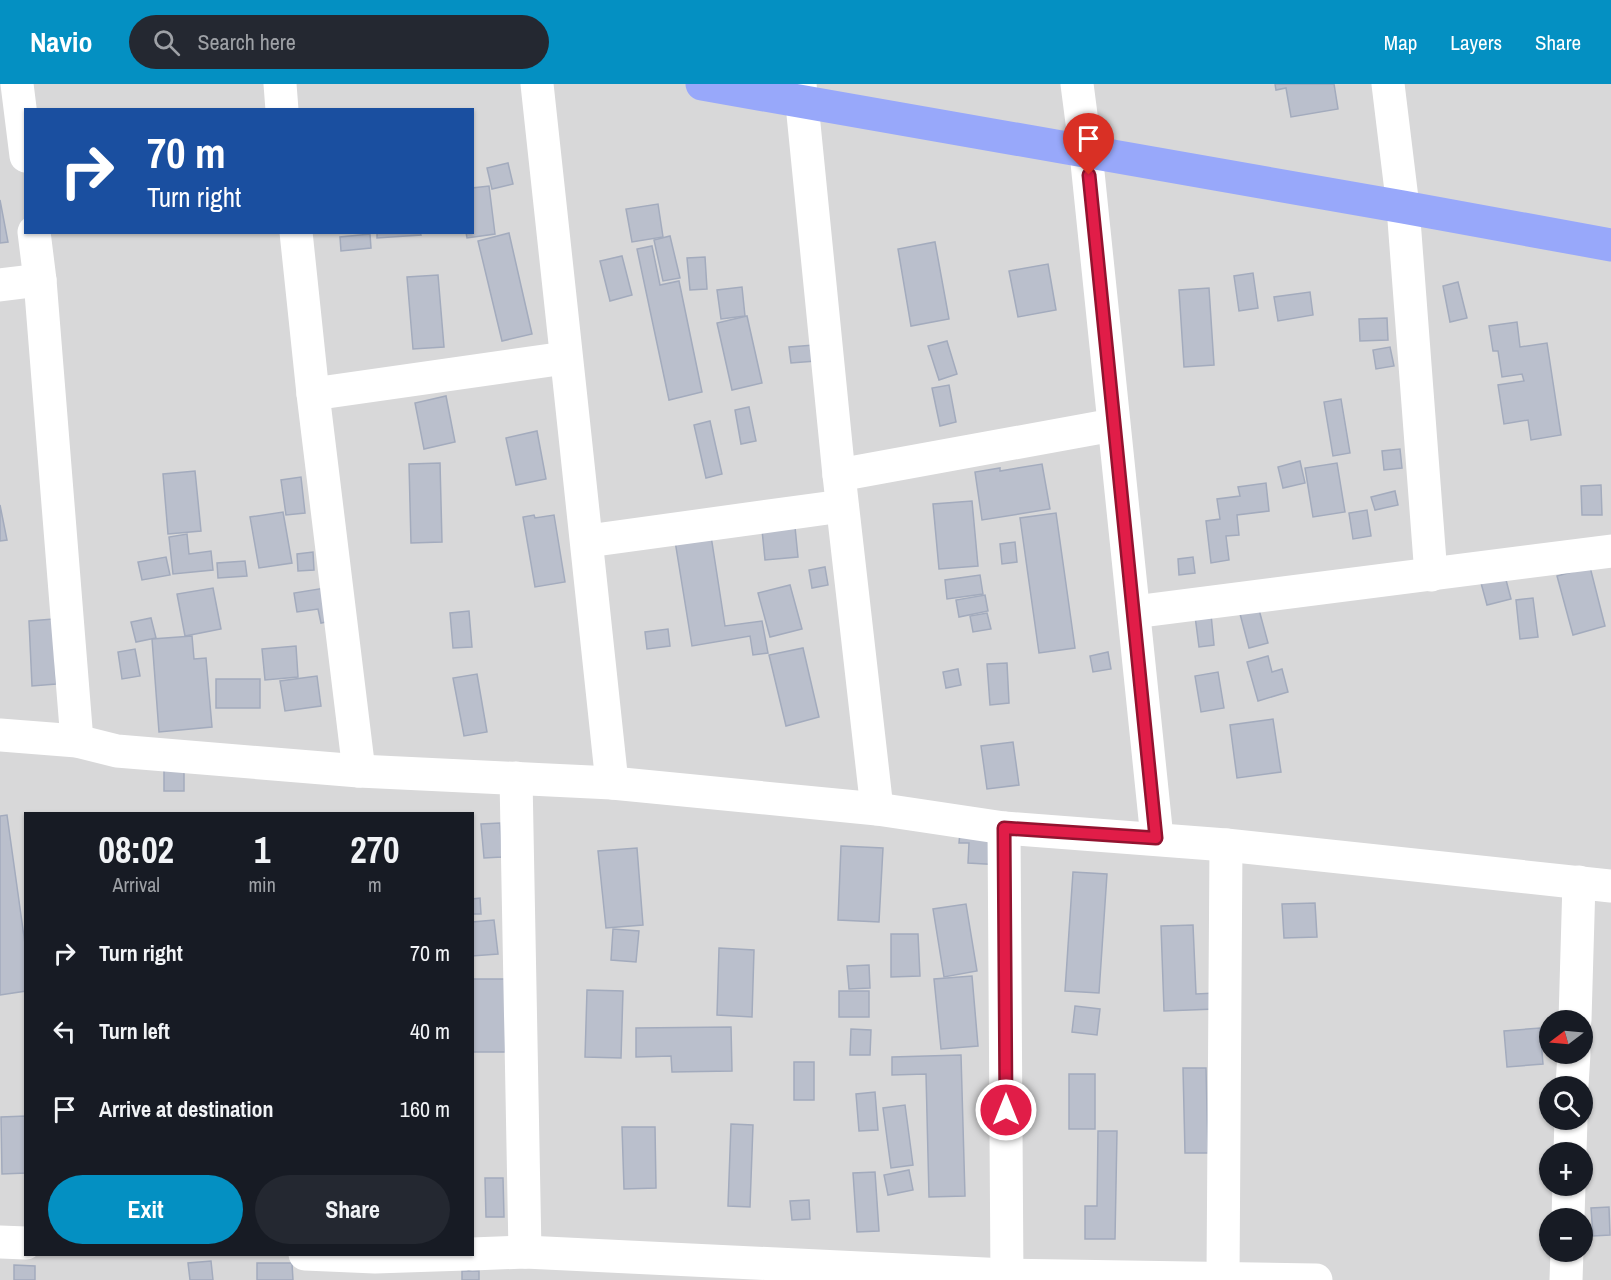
<!DOCTYPE html>
<meta charset="utf-8">
<style>
:root{--surface:#171b24;--page:#242831;--text:#f1f3f6;--muted:#9ea1a6;--accent:#0490c2}
body{margin:0;font-family:"Archivo Narrow",sans-serif;background:var(--page);color:var(--text);height:100vh;display:flex;flex-direction:column;font-size:22px;white-space:nowrap}
*{box-sizing:border-box;margin:0}
p{font-size:20px;color:var(--muted)}
.icon{flex:none;width:33px;height:33px;fill:none;stroke:currentColor;stroke-width:2;stroke-linecap:round;stroke-linejoin:round}
.map{position:relative;flex:1;overflow:hidden}
.details{position:absolute;left:24px;top:728px;width:450px;height:444px;display:flex;flex-direction:column;background:var(--surface);border-radius:0px;box-shadow:0 2px 4px #0004}
.details>*{flex:none}
.hud{position:absolute;left:24px;top:24px;width:450px;height:126px;border-radius:0px;box-shadow:0 2px 4px #0004;background:#1a4fa0;color:#fff;overflow:hidden}
.needle{width:39px;rotate:254deg}
.buttons{position:absolute;left:1539px;top:926px;display:grid;gap:12px}
.buttons a{display:grid;place-items:center;width:54px;height:54px;border-radius:50%;background:var(--surface);box-shadow:0 2px 4px #0004;font-size:30px}
.pin{position:absolute;display:grid;place-items:center;width:51px;height:51px;color:#fff;margin:-62px -26px;border-radius:50% 50% 50% 0;rotate:-45deg;box-shadow:0 0 6px #0007}
.pin .icon{rotate:45deg}
.me{position:absolute;width:66px;margin:-33px;rotate:0deg;stroke-linejoin:round;filter:drop-shadow(0 0 4px #0008)}
.turn{display:flex;align-items:center;gap:21px;height:126px;padding:0 24px;font-size:27px}
.turn .icon{width:78px;height:78px;stroke-width:2.5}
.turn b{display:block;font-size:42px;line-height:51px}
.eta{display:flex;justify-content:space-evenly;align-items:center;height:102px;text-align:center}
.eta b{font-size:36px;font-weight:800;line-height:42px}
.button{display:flex;gap:12px;margin-top:auto;padding:12px 24px}
.button a{flex:1;height:69px;border-radius:36px;background:var(--accent);color:#fff;font-size:24px;font-weight:800;line-height:69px;text-align:center}
.button a+a{background:var(--page);color:var(--text)}
ul{padding:0;list-style:none}
li{display:flex;align-items:center;gap:18px;height:78px;padding:0 24px}
li div{flex:1}
li b{display:block;font-size:22px}
li em{font-style:normal}
header{display:flex;align-items:center;gap:36px;box-sizing:border-box;height:84px;padding:0 30px;background:var(--accent);color:#fff}
header strong{font-size:28px}
nav{display:flex;gap:33px;margin-inline-start:auto;font-size:21px}
.search{width:420px;height:54px;background:var(--page);display:flex;align-items:center;gap:15px;box-sizing:border-box;padding:0 21px;border-radius:33px;color:var(--muted);font-size:22px}
.map>svg:first-child{display:block}
</style>
<header>
<strong>Navio</strong>
<div class="search"><svg class="icon" aria-label="search" viewBox="0 0 24 24"><circle cx="10" cy="10" r="6"/><path d="M15 15l6 6"/></svg>Search here</div>
<nav><a>Map</a><a>Layers</a><a>Share</a></nav>
</header>
<div class="map">
<svg width="1611" height="1196" viewBox="0 0 1611 1196">
<rect width="100%" height="100%" fill="#e0e1ec"/>
<path fill="#d8d8d9" fill-rule="evenodd" d="M 0,0 L 1611,0 L 1611,1196 L 0,1196 ZM 26,26 L 472,26 L 472,148 L 26,148 ZM 26,729 L 472,729 L 472,1170 L 26,1170 ZM 1550,936 L 1582,936 L 1582,969 L 1550,969 ZM 1550,1002 L 1582,1002 L 1582,1035 L 1550,1035 ZM 1550,1068 L 1582,1068 L 1582,1101 L 1550,1101 ZM 1550,1134 L 1582,1134 L 1582,1167 L 1550,1167 Z"/>
<g fill="#babfcc" stroke="#a3abbd" stroke-width="1.5">
<path d="M 1275,0 L 1334,0 L 1338,25 L 1291,33 L 1286,4 L 1276,6 Z"/>
<path d="M 508,79 L 513,100 L 492,105 L 487,84 Z"/>
<path d="M 489,102 L 495,150 L 467,154 L 466,148 L 472,148 L 472,104 Z"/>
<path d="M 0,116 L 8,158 L 0,159 Z"/>
<path d="M 658,120 L 663,153 L 632,158 L 626,125 Z"/>
<path d="M 377,148 L 420,148 L 421,151 L 377,154 Z"/>
<path d="M 509,149 L 532,250 L 502,257 L 478,157 Z"/>
<path d="M 370,150 L 371,164 L 341,167 L 340,153 Z"/>
<path d="M 670,152 L 680,194 L 663,197 L 654,156 Z"/>
<path d="M 935,158 L 949,235 L 911,242 L 898,165 Z"/>
<path d="M 652,162 L 660,201 L 679,197 L 702,308 L 669,316 L 637,165 Z"/>
<path d="M 622,172 L 632,211 L 610,217 L 600,177 Z"/>
<path d="M 705,173 L 707,205 L 690,206 L 687,174 Z"/>
<path d="M 1048,180 L 1056,226 L 1018,233 L 1009,187 Z"/>
<path d="M 1253,189 L 1258,224 L 1239,227 L 1234,192 Z"/>
<path d="M 438,191 L 444,263 L 413,265 L 407,193 Z"/>
<path d="M 1458,198 L 1467,234 L 1450,238 L 1443,202 Z"/>
<path d="M 742,203 L 745,232 L 721,235 L 717,206 Z"/>
<path d="M 1209,204 L 1214,281 L 1184,283 L 1179,206 Z"/>
<path d="M 1310,208 L 1313,231 L 1278,237 L 1274,213 Z"/>
<path d="M 747,232 L 762,299 L 732,306 L 717,239 Z"/>
<path d="M 1387,234 L 1388,256 L 1360,257 L 1359,235 Z"/>
<path d="M 1517,238 L 1520,263 L 1547,259 L 1561,351 L 1531,356 L 1528,336 L 1504,340 L 1498,301 L 1524,297 L 1522,290 L 1502,293 L 1498,267 L 1493,267 L 1489,242 Z"/>
<path d="M 947,257 L 957,290 L 939,296 L 928,262 Z"/>
<path d="M 814,261 L 816,277 L 791,279 L 789,263 Z"/>
<path d="M 1390,263 L 1394,282 L 1376,285 L 1373,266 Z"/>
<path d="M 949,301 L 956,338 L 940,342 L 932,304 Z"/>
<path d="M 446,312 L 455,358 L 424,365 L 415,319 Z"/>
<path d="M 1341,315 L 1350,369 L 1333,372 L 1324,318 Z"/>
<path d="M 749,323 L 756,357 L 741,360 L 735,326 Z"/>
<path d="M 710,337 L 722,390 L 706,394 L 694,341 Z"/>
<path d="M 537,347 L 546,395 L 516,401 L 506,354 Z"/>
<path d="M 1400,365 L 1402,384 L 1384,386 L 1382,367 Z"/>
<path d="M 1300,377 L 1305,399 L 1283,404 L 1278,383 Z"/>
<path d="M 440,379 L 442,458 L 411,459 L 409,380 Z"/>
<path d="M 1337,379 L 1345,428 L 1313,433 L 1305,384 Z"/>
<path d="M 1042,380 L 1050,425 L 982,436 L 975,388 L 1000,384 L 1000,387 Z"/>
<path d="M 195,387 L 201,447 L 168,450 L 163,390 Z"/>
<path d="M 301,393 L 305,429 L 286,431 L 281,396 Z"/>
<path d="M 1266,399 L 1269,427 L 1237,431 L 1239,451 L 1226,452 L 1229,476 L 1211,479 L 1206,437 L 1220,435 L 1217,415 L 1240,412 L 1238,403 Z"/>
<path d="M 1601,401 L 1602,431 L 1582,431 L 1581,402 Z"/>
<path d="M 1395,407 L 1398,421 L 1375,426 L 1371,413 Z"/>
<path d="M 972,417 L 978,482 L 939,485 L 933,420 Z"/>
<path d="M 0,421 L 7,456 L 0,457 Z"/>
<path d="M 1367,426 L 1371,452 L 1353,455 L 1349,429 Z"/>
<path d="M 283,428 L 292,479 L 259,484 L 250,433 Z"/>
<path d="M 1056,429 L 1075,564 L 1039,569 L 1020,434 Z"/>
<path d="M 534,431 L 535,434 L 554,431 L 565,498 L 535,503 L 523,433 Z"/>
<path d="M 795,443 L 798,473 L 765,476 L 762,446 Z"/>
<path d="M 187,450 L 189,470 L 211,467 L 213,486 L 173,490 L 169,453 Z"/>
<path d="M 711,452 L 725,542 L 762,537 L 768,569 L 753,571 L 750,552 L 692,562 L 675,457 Z"/>
<path d="M 1015,458 L 1017,478 L 1002,480 L 1000,460 Z"/>
<path d="M 313,468 L 314,486 L 298,487 L 297,470 Z"/>
<path d="M 166,473 L 170,491 L 142,496 L 138,478 Z"/>
<path d="M 1193,473 L 1195,489 L 1179,491 L 1178,475 Z"/>
<path d="M 245,477 L 247,492 L 218,494 L 217,479 Z"/>
<path d="M 825,483 L 828,501 L 812,504 L 809,486 Z"/>
<path d="M 1590,483 L 1605,542 L 1573,551 L 1557,492 Z"/>
<path d="M 980,491 L 983,510 L 947,515 L 945,496 Z"/>
<path d="M 1505,492 L 1511,515 L 1487,521 L 1481,499 Z"/>
<path d="M 790,501 L 802,545 L 770,553 L 758,509 Z"/>
<path d="M 331,503 L 336,536 L 321,539 L 318,525 L 297,528 L 294,509 Z"/>
<path d="M 213,504 L 221,545 L 185,552 L 177,510 Z"/>
<path d="M 985,511 L 988,527 L 959,533 L 956,516 Z"/>
<path d="M 1533,514 L 1538,553 L 1520,555 L 1516,516 Z"/>
<path d="M 1258,522 L 1268,559 L 1249,564 L 1239,526 Z"/>
<path d="M 469,527 L 472,563 L 453,564 L 450,529 Z"/>
<path d="M 987,529 L 991,545 L 973,548 L 970,532 Z"/>
<path d="M 1211,530 L 1214,561 L 1199,563 L 1195,532 Z"/>
<path d="M 151,534 L 156,554 L 136,558 L 131,538 Z"/>
<path d="M 53,535 L 56,600 L 32,602 L 29,537 Z"/>
<path d="M 668,545 L 670,562 L 647,565 L 645,548 Z"/>
<path d="M 192,552 L 194,575 L 206,574 L 212,643 L 159,648 L 152,555 Z"/>
<path d="M 296,562 L 298,593 L 265,596 L 262,565 Z"/>
<path d="M 803,564 L 819,633 L 786,642 L 769,571 Z"/>
<path d="M 135,565 L 140,592 L 122,595 L 118,568 Z"/>
<path d="M 1108,568 L 1111,585 L 1093,588 L 1090,572 Z"/>
<path d="M 1268,572 L 1272,588 L 1282,585 L 1288,608 L 1258,617 L 1247,578 Z"/>
<path d="M 1007,579 L 1009,619 L 990,621 L 987,580 Z"/>
<path d="M 958,585 L 961,601 L 946,604 L 943,588 Z"/>
<path d="M 1218,588 L 1224,624 L 1201,628 L 1195,592 Z"/>
<path d="M 477,590 L 487,648 L 464,652 L 453,594 Z"/>
<path d="M 317,592 L 321,622 L 285,627 L 280,597 Z"/>
<rect x="216" y="595" width="44" height="29"/>
<path d="M 1273,635 L 1281,688 L 1237,694 L 1230,641 Z"/>
<path d="M 1013,658 L 1019,701 L 987,705 L 981,662 Z"/>
<rect x="164" y="675" width="20" height="32"/>
<path d="M 7,731 L 26,867 L 26,907 L 0,911 L 0,732 Z"/>
<path d="M 500,739 L 502,773 L 484,774 L 481,740 Z"/>
<path d="M 960,748 L 1004,750 L 1002,781 L 968,779 L 969,759 L 959,759 Z"/>
<path d="M 841,762 L 883,764 L 879,838 L 838,836 Z"/>
<path d="M 637,764 L 643,841 L 606,844 L 598,767 Z"/>
<path d="M 1073,788 L 1107,790 L 1099,909 L 1065,907 Z"/>
<path d="M 480,814 L 481,830 L 472,830 L 472,815 Z"/>
<path d="M 1315,819 L 1317,853 L 1284,854 L 1282,820 Z"/>
<path d="M 966,820 L 977,887 L 944,893 L 933,825 Z"/>
<path d="M 494,836 L 498,870 L 472,872 L 472,838 Z"/>
<path d="M 1193,841 L 1196,910 L 1215,909 L 1215,925 L 1164,927 L 1161,842 Z"/>
<path d="M 613,845 L 639,847 L 636,878 L 611,876 Z"/>
<path d="M 891,850 L 918,850 L 920,892 L 891,893 Z"/>
<path d="M 719,864 L 754,866 L 752,933 L 717,931 Z"/>
<path d="M 869,881 L 870,904 L 849,905 L 847,882 Z"/>
<path d="M 972,892 L 978,962 L 941,965 L 934,895 Z"/>
<rect x="472" y="895" width="33" height="73"/>
<path d="M 587,906 L 623,907 L 621,974 L 585,973 Z"/>
<rect x="839" y="907" width="30" height="26"/>
<path d="M 1075,922 L 1100,925 L 1097,951 L 1072,948 Z"/>
<path d="M 731,943 L 732,987 L 672,988 L 671,972 L 636,973 L 636,944 Z"/>
<path d="M 1540,944 L 1543,980 L 1507,983 L 1504,947 Z"/>
<path d="M 851,945 L 871,946 L 870,971 L 850,971 Z"/>
<path d="M 961,971 L 965,1112 L 929,1113 L 926,990 L 892,991 L 892,973 Z"/>
<rect x="794" y="978" width="20" height="38"/>
<path d="M 1183,984 L 1206,984 L 1208,1069 L 1185,1069 Z"/>
<rect x="1069" y="990" width="26" height="55"/>
<path d="M 875,1008 L 878,1046 L 859,1047 L 856,1010 Z"/>
<path d="M 905,1021 L 913,1081 L 891,1084 L 883,1024 Z"/>
<path d="M 26,1032 L 26,1089 L 2,1090 L 1,1033 Z"/>
<path d="M 731,1040 L 753,1041 L 750,1123 L 728,1122 Z"/>
<path d="M 622,1043 L 655,1043 L 656,1104 L 624,1105 Z"/>
<path d="M 1098,1047 L 1117,1047 L 1115,1155 L 1085,1155 L 1085,1122 L 1097,1122 Z"/>
<path d="M 909,1086 L 913,1106 L 888,1111 L 884,1091 Z"/>
<path d="M 875,1088 L 879,1147 L 857,1148 L 853,1089 Z"/>
<path d="M 485,1094 L 503,1094 L 504,1133 L 486,1133 Z"/>
<path d="M 809,1116 L 810,1135 L 792,1136 L 790,1117 Z"/>
<path d="M 1609,1123 L 1610,1151 L 1593,1152 L 1591,1124 Z"/>
<path d="M 211,1177 L 213,1196 L 190,1196 L 188,1179 Z"/>
<path d="M 257,1179 L 292,1179 L 293,1196 L 257,1196 Z"/>
<path d="M 14,1181 L 35,1182 L 35,1196 L 14,1196 Z"/>
<rect x="462" y="1187" width="17" height="9"/>
</g>
<g fill="none" stroke-linecap="round" stroke-linejoin="round">
<g stroke="#fff" stroke-width="33">
<path d="M 17,0 L 26,72"/>
<path d="M 280,0 L 282,26"/>
<path d="M 537,0 C 561,233 589,466 612,699"/>
<path d="M 800,0 L 839,391 L 877,725"/>
<path d="M 1077,0 L 1086,69 L 1157,754"/>
<path d="M 1388,0 L 1403,123 L 1431,491"/>
<path d="M 34,148 L 40,196 L 77,657"/>
<path d="M 296,148 L 313,310 L 359,687"/>
<path d="M 0,201 L 40,196"/>
<path d="M 313,310 L 565,274"/>
<path d="M 839,391 L 1113,341"/>
<path d="M 588,457 L 842,422"/>
<path d="M 1134,528 L 1611,467"/>
<path d="M 0,651 L 77,657 L 117,667 L 359,687 L 612,699 L 877,725 L 1004,744 L 1226,761 L 1611,802"/>
<path d="M 516,694 L 525,1168"/>
<path d="M 1004,744 L 1007,1196"/>
<path d="M 1575,936 L 1579,798"/>
<path d="M 1572,1002 L 1574,969"/>
<path d="M 1570,1068 L 1571,1035"/>
<path d="M 1568,1134 L 1569,1101"/>
<path d="M 0,1158 L 26,1159"/>
<path d="M 305,1170 L 375,1173 L 466,1170"/>
<path d="M 472,1170 L 525,1168 L 1006,1191 L 1316,1196"/>
<path d="M 1223,1193 L 1226,761"/>
<path d="M 1566,1196 L 1567,1167"/>
</g>
<path stroke="#98a8fa" stroke-width="33" d="M 702,0 L 1403,123 L 1611,161"/>
</g>
<g fill="none" stroke-linecap="round" stroke-linejoin="round">
<g stroke="#92132f" stroke-width="15">
<path id="route" d="M 1006,1026 L 1004,744 L 1156,754 L 1089,91"/>
</g>
<use href="#route" stroke="#e11d48" stroke-width="10"/>
</g>
</svg>
<div class="buttons">
<a><svg class="needle" viewBox="-14 -14 28 28"><path d="M0-13l5 13h-10z" fill="#e53935"/><path d="M0 13l5-13h-10z" fill="#9ea1a6"/></svg></a>
<a><svg class="icon" aria-label="search" viewBox="0 0 24 24"><circle cx="10" cy="10" r="6"/><path d="M15 15l6 6"/></svg></a>
<a>+</a>
<a>−</a>
</div>
<div class="pin" style="left:1089px;top:91px;background:#d93025"><svg class="icon" aria-label="arrive" viewBox="0 0 24 24"><path d="M6 21V4h12l-3 4 3 4H6"/></svg></div>
<svg class="me" style="left:1006px;top:1026px" viewBox="-20 -20 40 40"><circle r="17" fill="#e11d48" stroke="#fff" stroke-width="3"/><path d="M0-11L8 9 0 5-8 9z" fill="#fff"/></svg>
<div class="hud">
<div class="turn"><svg class="icon" aria-label="right" viewBox="0 0 24 24"><path d="M7 20v-9h11M14 6l5 5-5 5"/></svg><div><b>70 m</b>Turn right</div></div>
</div>
<section class="details">
<div class="eta">
<div><b>08:02</b><p>Arrival</p></div>
<div><b>1</b><p>min</p></div>
<div><b>270</b><p>m</p></div>
</div>
<ul>
<li><svg class="icon" aria-label="right" viewBox="0 0 24 24"><path d="M7 20v-9h11M14 6l5 5-5 5"/></svg><div><b>Turn right</b></div><em>70 m</em></li>
<li><svg class="icon" aria-label="left" viewBox="0 0 24 24"><path d="M17 20v-9H6M10 6l-5 5 5 5"/></svg><div><b>Turn left</b></div><em>40 m</em></li>
<li><svg class="icon" aria-label="arrive" viewBox="0 0 24 24"><path d="M6 21V4h12l-3 4 3 4H6"/></svg><div><b>Arrive at destination</b></div><em>160 m</em></li>
</ul>
<div class="button"><a>Exit</a><a>Share</a></div>
</section>
</div>
